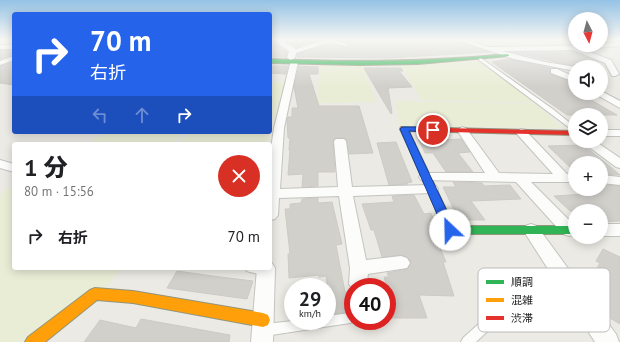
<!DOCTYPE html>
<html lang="ja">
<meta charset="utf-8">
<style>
:root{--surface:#fff;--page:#f6f6f6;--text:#202124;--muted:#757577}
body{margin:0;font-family:"PT Sans","Noto Sans JP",sans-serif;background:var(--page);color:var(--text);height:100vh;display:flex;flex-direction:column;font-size:15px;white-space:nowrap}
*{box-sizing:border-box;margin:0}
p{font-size:13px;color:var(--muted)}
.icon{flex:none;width:22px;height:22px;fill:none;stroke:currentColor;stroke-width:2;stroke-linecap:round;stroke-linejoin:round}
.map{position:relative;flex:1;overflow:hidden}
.drawer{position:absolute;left:12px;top:142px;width:260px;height:128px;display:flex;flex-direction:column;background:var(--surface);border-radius:4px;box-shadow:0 2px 10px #0003}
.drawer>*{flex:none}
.top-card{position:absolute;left:12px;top:12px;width:260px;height:122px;border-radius:4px;box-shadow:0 2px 10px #0003;background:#2563eb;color:#fff;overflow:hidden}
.needle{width:26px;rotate:174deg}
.controls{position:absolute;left:568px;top:12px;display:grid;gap:8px}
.controls a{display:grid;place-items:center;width:40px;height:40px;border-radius:50%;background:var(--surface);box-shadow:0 2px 10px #0003;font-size:20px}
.speed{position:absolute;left:284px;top:278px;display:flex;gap:8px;font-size:20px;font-weight:700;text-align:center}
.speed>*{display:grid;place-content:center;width:52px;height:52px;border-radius:50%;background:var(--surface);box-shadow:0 2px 10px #0003;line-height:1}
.speed small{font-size:10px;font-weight:400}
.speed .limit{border:6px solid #d22;background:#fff;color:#111}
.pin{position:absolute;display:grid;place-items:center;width:34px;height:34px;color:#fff;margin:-17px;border:2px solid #fff;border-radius:50%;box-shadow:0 1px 4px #0007}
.me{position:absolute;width:44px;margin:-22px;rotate:336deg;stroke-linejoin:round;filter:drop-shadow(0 0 3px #0008)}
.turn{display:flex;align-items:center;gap:14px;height:84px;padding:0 12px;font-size:18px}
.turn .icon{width:52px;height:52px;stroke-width:2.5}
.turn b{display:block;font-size:28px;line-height:34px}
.lanes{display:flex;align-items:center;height:38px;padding:0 12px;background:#0003;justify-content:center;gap:20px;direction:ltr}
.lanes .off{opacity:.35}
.round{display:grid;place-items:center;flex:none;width:42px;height:42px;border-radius:21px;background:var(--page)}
.summary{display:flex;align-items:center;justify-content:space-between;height:68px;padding:0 12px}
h1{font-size:24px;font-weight:800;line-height:30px}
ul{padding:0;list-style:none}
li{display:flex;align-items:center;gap:12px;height:52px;padding:0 12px}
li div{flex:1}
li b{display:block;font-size:15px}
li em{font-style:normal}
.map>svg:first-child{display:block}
</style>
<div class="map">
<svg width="620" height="342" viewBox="0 0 620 342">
<rect width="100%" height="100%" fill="#ebeae4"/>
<g fill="#eaedd6">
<path d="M 480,61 L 536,103 L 421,100 L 400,64 Z"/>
<path d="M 363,65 L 376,102 L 317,103 L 320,66 Z"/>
<path d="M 270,81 L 286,82 L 270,130 Z"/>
<path d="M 395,101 L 536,104 L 562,128 L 399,126 Z"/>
<path d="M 107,132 L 183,132 L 173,144 L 85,144 Z"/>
<path d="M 188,132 L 270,132 L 268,144 L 179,144 Z"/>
<path d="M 14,185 L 14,268 L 121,268 L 109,284 L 23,342 L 0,342 L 0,194 Z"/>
</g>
<g fill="#d1d0cb" stroke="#cecbc6">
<path d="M 302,39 L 318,40 L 323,39 L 296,47 L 290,44 L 290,42 L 302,42 Z"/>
<path d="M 341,39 L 448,39 L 448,43 L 458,42 L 489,52 L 388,58 L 297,57 L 297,54 L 330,44 L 346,47 L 349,46 L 348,43 L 340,41 Z"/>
<path d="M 270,44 L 276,44 L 287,52 L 286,57 L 270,57 Z"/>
<path d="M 0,50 L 14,51 L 14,55 L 0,59 Z"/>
<path d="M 513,52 L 575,52 L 598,62 L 601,67 L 577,67 Z"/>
<path d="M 509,59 L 550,68 L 550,74 L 575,83 L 575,93 L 579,93 L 617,115 L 567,115 L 492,62 Z"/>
<path d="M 14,62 L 14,85 L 0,83 L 0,66 Z"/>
<path d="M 270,66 L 288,66 L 286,74 L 270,73 Z"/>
<path d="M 299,66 L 318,67 L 318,74 L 309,74 L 319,106 L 359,106 L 373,153 L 349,154 L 347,140 L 344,138 L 335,138 L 333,141 L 335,172 L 318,172 L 318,186 L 302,187 L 303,174 L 288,175 L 290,150 L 289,150 L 290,138 L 288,138 L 287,120 L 288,117 L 292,117 L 292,108 L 298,108 L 294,87 Z"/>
<path d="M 364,68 L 401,68 L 403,71 L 399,71 L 412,87 L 388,88 L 392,113 L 391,114 Z"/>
<path d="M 417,136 L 436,136 L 438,140 L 461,139 L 470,152 L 458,153 L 473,172 L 446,172 L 433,153 L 425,153 Z"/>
<path d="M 396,142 L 412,182 L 407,183 L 408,184 L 389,185 L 377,143 Z"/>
<path d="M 583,145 L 606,163 L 620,175 L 601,174 L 601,163 L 575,163 L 575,172 L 548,146 Z"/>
<path d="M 453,182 L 482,183 L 484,186 L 510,185 L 521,199 L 471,201 L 485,220 L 459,220 L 443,187 L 456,187 Z"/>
<path d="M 601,185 L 620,186 L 620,221 L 601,222 L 601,211 L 570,211 L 554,196 L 601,193 Z"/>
<path d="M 414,195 L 424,214 L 431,213 L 437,229 L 434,229 L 436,233 L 434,233 L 446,262 L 443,262 L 454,296 L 419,295 L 427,318 L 387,318 L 387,287 L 384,277 L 389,277 L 387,273 L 407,269 L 411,262 L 407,257 L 401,255 L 382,257 L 374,230 L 371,230 L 362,204 L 394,202 L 392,196 Z"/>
<path d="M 318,198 L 318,203 L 332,202 L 342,244 L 336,245 L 345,292 L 353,292 L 353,312 L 331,314 L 326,276 L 319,277 L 319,275 L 289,278 L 288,254 L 290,254 L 285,209 L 290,209 L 290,204 L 301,203 L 302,199 Z"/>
<path d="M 603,249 L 620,257 L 620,324 L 603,314 L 597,305 L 600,299 L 585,289 L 600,263 L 596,261 Z"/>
<path d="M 177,271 L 213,276 L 253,281 L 247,299 L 167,288 Z"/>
<path d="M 141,319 L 230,335 L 229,342 L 84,342 L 100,320 L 136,328 Z"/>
</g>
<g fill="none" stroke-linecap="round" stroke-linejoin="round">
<g stroke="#c3c3c0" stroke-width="2">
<g id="lane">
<path d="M 331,40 L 347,44 L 348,45 L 346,46 L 330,42 Z"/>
<path d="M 479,58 L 481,58 L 554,110 L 575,127 L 575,132 L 479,60 Z"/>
<path d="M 245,268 L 269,268 L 270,270 L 268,273 C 262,275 253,273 247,271 Z"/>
<path d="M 350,313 L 353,314 L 353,321 L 354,321 L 350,323 L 265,336 L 261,334 L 259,330 L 261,326 L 265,324 L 293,321 L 327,321 L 327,316 Z"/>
<path d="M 487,319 L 491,320 L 493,324 L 491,328 L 476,342 L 461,342 L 463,338 L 483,320 Z"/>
</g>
</g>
<g stroke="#c3c3c0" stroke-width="2">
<g id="street">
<path d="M 272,39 L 301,39 L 284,42 L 296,49 L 329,39 L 340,39 L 296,53 L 295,58 L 291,60 L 287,58 L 289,51 Z"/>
<path d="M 455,39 L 465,39 L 489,47 L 601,45 L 601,44 L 620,42 L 620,46 L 582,49 L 611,60 L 619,74 L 615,76 L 612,76 L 605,63 L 573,50 L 502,51 L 545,62 L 576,67 L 575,67 L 575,71 L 514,59 Z"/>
<rect x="0" y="45" width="14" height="4"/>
<path d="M 14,56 L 14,60 L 0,65 L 0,61 Z"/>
<path d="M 291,60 L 294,60 L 298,62 L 284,128 L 280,189 L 338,187 L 334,141 L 336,139 L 344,139 L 346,141 L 352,187 L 431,185 L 436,186 L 438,189 L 436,192 L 431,193 L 353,196 L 366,260 L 401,256 L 407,258 L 410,263 L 407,268 L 368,274 L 366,287 L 353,287 L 353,290 L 349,284 L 350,268 L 339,196 L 279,198 L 278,215 L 275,219 L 270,220 L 270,156 L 274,128 Z"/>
<path d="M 551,69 L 557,69 L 575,77 L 575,82 L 551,73 Z"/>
<path d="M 601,91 L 620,101 L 620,108 L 597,95 L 596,93 L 601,93 Z"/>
<path d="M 462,127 L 466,128 L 499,173 L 553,174 L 517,134 L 516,132 L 521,129 L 525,130 L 567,174 L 575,174 L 575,182 L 531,182 L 575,226 L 575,234 L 569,236 L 563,234 L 516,182 L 421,180 L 419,177 L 421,174 L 426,173 L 485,173 L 457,130 Z"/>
<rect x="601" y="130" width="19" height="6"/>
<path d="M 581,141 L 595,141 L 620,158 L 620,168 L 616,167 Z"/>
<path d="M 0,160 L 14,164 L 14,172 L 0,168 Z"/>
<path d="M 601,175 L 620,177 L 620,185 L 601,183 Z"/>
<path d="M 531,224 L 537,226 L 616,334 L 619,342 L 595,342 L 523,230 L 525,226 Z"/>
<rect x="601" y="224" width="19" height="12"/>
<path d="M 270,262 L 272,263 L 275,268 L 273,342 L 251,342 L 257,268 L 270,268 Z"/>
</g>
</g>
<g stroke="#92957c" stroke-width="2">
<g id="fast">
<path d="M 507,54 L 509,55 L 509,56 L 418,64 L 359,65 L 270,63 L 270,59 C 349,62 428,62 507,54 Z"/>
<path d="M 408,142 L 414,142 L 415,144 L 454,226 L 575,226 L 575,234 L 450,234 L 446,233 L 407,144 Z"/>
</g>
</g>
<g stroke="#92957c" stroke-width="2">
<path id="slow" d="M 95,288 L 133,291 L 263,313 L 268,315 L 270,320 L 268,325 L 263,327 L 133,303 L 97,300 L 45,342 L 25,342 L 28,337 L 90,290 Z"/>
</g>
<g stroke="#92957c" stroke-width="2">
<path id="jam" d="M 401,127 L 575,131 L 575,135 L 409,131 L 415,144 L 411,146 L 407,144 L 400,129 Z"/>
</g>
<use href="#lane" fill="#fcfcfb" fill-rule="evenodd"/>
<use href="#street" fill="#fcfcfb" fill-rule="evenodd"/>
<use href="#fast" fill="#30b455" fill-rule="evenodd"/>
<use href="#slow" fill="#ff9f0a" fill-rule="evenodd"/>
<use href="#jam" fill="#e5322d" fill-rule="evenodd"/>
</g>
<linearGradient id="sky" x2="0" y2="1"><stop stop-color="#94c2e5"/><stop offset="0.45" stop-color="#f6f6f3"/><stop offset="1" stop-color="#f6f6f3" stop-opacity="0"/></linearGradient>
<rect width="620" height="87" fill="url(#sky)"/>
<path fill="#2563eb" stroke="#184099" d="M 402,127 L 433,127 L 437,130 L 433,132 L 409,131 L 456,230 L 454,233 L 446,233 L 444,230 L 400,129 Z"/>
<rect x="478" y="268" width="132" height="64" rx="6" fill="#fff" stroke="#bbb" stroke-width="1"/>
<rect x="486" y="280" width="18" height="4" fill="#30b455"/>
<rect x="486" y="298" width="18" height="4" fill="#ff9f0a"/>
<rect x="486" y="316" width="18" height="4" fill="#e5322d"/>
<g font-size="11" fill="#1c1c1c">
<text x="511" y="286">順調</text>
<text x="511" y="304">混雑</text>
<text x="511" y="322">渋滞</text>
</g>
</svg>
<div class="controls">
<a><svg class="needle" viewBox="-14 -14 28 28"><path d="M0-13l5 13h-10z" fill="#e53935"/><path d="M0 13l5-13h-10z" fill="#757577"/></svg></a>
<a><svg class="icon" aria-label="sound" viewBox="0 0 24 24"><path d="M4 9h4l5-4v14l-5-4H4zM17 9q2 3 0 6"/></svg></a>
<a><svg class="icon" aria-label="layers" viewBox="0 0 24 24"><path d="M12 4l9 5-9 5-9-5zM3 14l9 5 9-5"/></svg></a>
<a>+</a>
<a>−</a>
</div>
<div class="speed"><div>29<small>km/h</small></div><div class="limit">40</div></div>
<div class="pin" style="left:433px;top:130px;background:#d93025"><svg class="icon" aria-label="arrive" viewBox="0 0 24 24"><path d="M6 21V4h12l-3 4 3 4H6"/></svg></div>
<svg class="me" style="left:450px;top:230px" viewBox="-20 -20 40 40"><circle r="19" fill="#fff"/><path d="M0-13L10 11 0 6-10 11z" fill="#2563eb"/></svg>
<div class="top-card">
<div class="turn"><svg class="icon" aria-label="right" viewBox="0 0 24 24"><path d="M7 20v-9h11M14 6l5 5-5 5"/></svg><div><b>70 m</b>右折</div></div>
<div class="lanes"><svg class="icon off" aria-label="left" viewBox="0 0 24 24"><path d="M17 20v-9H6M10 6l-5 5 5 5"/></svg><svg class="icon off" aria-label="ahead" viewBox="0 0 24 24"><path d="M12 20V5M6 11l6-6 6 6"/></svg><svg class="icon" aria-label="right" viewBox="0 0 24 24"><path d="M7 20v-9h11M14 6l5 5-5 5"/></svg></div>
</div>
<section class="drawer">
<div class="summary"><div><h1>1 分</h1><p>80 m · 15:56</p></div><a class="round" style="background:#d93025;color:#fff"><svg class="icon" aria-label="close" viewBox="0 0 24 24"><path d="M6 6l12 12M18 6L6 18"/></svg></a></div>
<ul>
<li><svg class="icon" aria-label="right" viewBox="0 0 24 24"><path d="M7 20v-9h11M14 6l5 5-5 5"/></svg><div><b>右折</b></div><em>70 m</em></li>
</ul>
</section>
</div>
